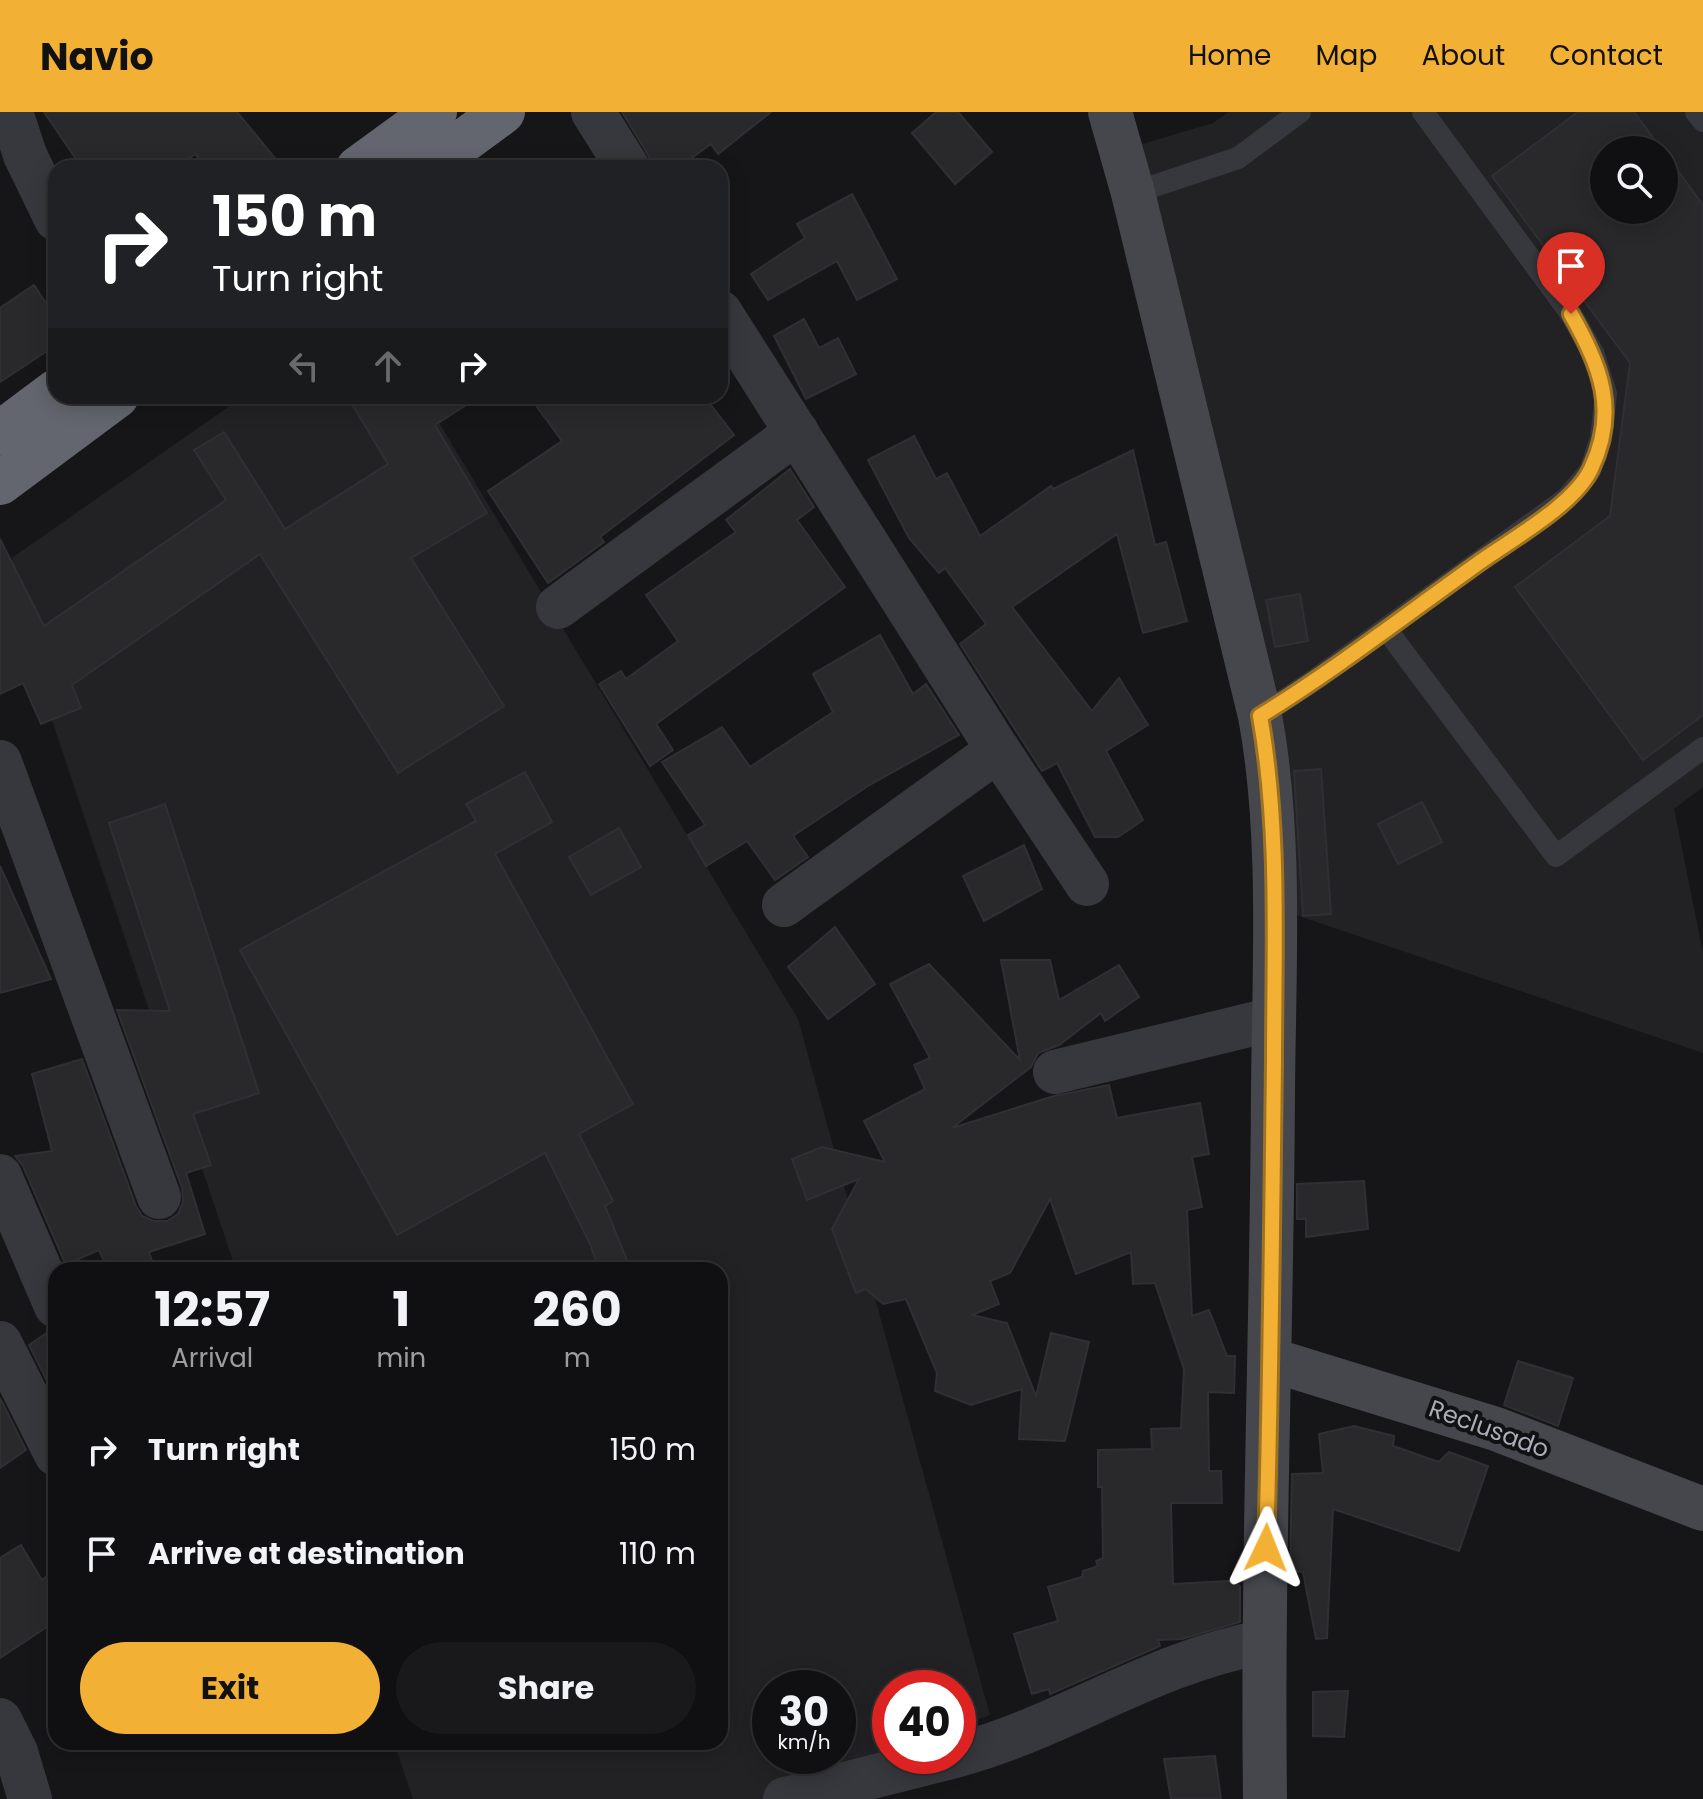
<!DOCTYPE html>
<style>
:root{--surface:#101012;--page:#19191b;--text:#f1f3f6;--muted:#9c9d9f;--line:#303032;--accent:#f2b134}
body{margin:0;font-family:Poppins,sans-serif;background:var(--page);color:var(--text);height:100vh;display:flex;flex-direction:column;font-size:30px;white-space:nowrap}
*{box-sizing:border-box;margin:0}
p{font-size:26px;color:var(--muted)}
.icon{flex:none;width:44px;height:44px;fill:none;stroke:currentColor;stroke-width:2;stroke-linecap:round;stroke-linejoin:round}
.map{position:relative;flex:1;overflow:hidden}
.drawer{position:absolute;left:48px;top:1150px;width:680px;height:488px;display:flex;flex-direction:column;background:var(--surface);border-radius:24px;box-shadow:0 4px 20px #0003,0 0 0 2px var(--line)}
.drawer>*{flex:none}
.hud{position:absolute;left:48px;top:48px;width:680px;height:244px;border-radius:24px;box-shadow:0 4px 20px #0003,0 0 0 2px var(--line);background:#202124;color:#fff;overflow:hidden}
.fabs{position:absolute;left:1590px;top:24px;display:grid;gap:16px}
.fabs a{display:grid;place-items:center;width:88px;height:88px;border-radius:50%;background:var(--surface);box-shadow:0 4px 20px #0003,0 0 0 2px var(--line);font-size:40px}
.speed{position:absolute;left:752px;top:1558px;display:flex;gap:16px;font-size:40px;font-weight:700;text-align:center}
.speed>*{display:grid;place-content:center;width:104px;height:104px;border-radius:50%;background:var(--surface);box-shadow:0 4px 20px #0003,0 0 0 2px var(--line);line-height:1}
.speed small{font-size:20px;font-weight:400}
.speed .limit{border:12px solid #d22;background:#fff;color:#111}
.pin{position:absolute;display:grid;place-items:center;width:68px;height:68px;color:#fff;margin:-82px -34px;border-radius:50% 50% 50% 0;rotate:-45deg;box-shadow:0 0 8px #0007}
.pin .icon{rotate:45deg}
.me{position:absolute;width:88px;margin:-44px;rotate:2deg;stroke-linejoin:round;filter:drop-shadow(0 0 6px #0008)}
.turn{display:flex;align-items:center;gap:28px;height:168px;padding:0 32px;font-size:36px}
.turn .icon{width:104px;height:104px;stroke-width:2.5}
.turn b{display:block;font-size:56px;line-height:68px}
.lanes{display:flex;align-items:center;height:76px;padding:0 32px;background:#0003;justify-content:center;gap:40px;direction:ltr}
.lanes .off{opacity:.35}
.eta{display:flex;justify-content:space-evenly;align-items:center;height:136px;text-align:center}
.eta b{font-size:48px;font-weight:700;line-height:56px}
.button{display:flex;gap:16px;margin-top:auto;padding:16px 32px}
.button a{flex:1;height:92px;border-radius:48px;background:var(--accent);color:#111;font-size:32px;font-weight:700;line-height:92px;text-align:center}
.button a+a{background:var(--page);color:var(--text)}
ul{padding:0;list-style:none}
li{display:flex;align-items:center;gap:24px;height:104px;padding:0 32px}
li div{flex:1}
li b{display:block;font-size:30px}
li em{font-style:normal}
header{display:flex;align-items:center;gap:48px;box-sizing:border-box;height:112px;padding:0 40px;background:var(--accent);color:#111}
header strong{font-size:38px}
nav{display:flex;gap:44px;margin-inline-start:auto;font-size:28px}
.map>svg:first-child{display:block}
</style>
<header>
<strong>Navio</strong>
<nav><a>Home</a><a>Map</a><a>About</a><a>Contact</a></nav>
</header>
<div class="map">
<svg width="1703" height="1687" viewBox="0 0 1703 1687">
<rect width="100%" height="100%" fill="#161618"/>
<g fill="#222225" fill-rule="evenodd">
<path d="M 1229,0 L 1703,0 L 1703,675 L 1674,697 L 1703,841 L 1703,941 L 1296,803 L 1139,33 L 1213,11 ZM 1604,38 L 1664,38 L 1664,98 L 1604,98 Z"/>
<path d="M 244,284 L 423,284 L 798,907 L 990,1603 L 958,1615 L 958,1576 L 890,1576 L 890,1642 L 778,1687 L 413,1687 L 394,1630 L 720,1630 L 720,1158 L 236,1158 L 7,474 L 13,445 ZM 770,1576 L 838,1576 L 838,1644 L 770,1644 Z"/>
</g>
<g fill="#29292c" stroke="#303034" stroke-width="2">
<path d="M 44,0 L 237,0 L 283,56 L 207,56 L 195,42 L 176,56 L 82,56 Z"/>
<path d="M 622,0 L 771,0 L 718,42 L 711,32 L 678,56 L 656,56 Z"/>
<path d="M 936,0 L 958,0 L 992,40 L 955,72 L 912,21 Z"/>
<path d="M 1578,0 L 1634,0 L 1662,38 L 1604,38 L 1604,98 L 1664,98 L 1664,40 L 1703,93 L 1703,603 L 1643,648 L 1515,475 L 1610,404 L 1630,251 L 1492,64 Z"/>
<path d="M 852,82 L 897,167 L 857,188 L 837,149 L 768,188 L 751,162 L 805,126 L 797,112 Z"/>
<path d="M 34,173 L 56,206 L 56,233 L 0,270 L 0,196 Z"/>
<path d="M 804,207 L 819,236 L 838,226 L 856,262 L 806,287 L 774,224 Z"/>
<path d="M 347,284 L 480,284 L 435,313 L 487,401 L 411,446 L 504,594 L 398,661 L 260,442 L 72,573 L 81,596 L 41,612 L 23,571 L 0,582 L 0,427 L 44,514 L 226,388 L 194,338 L 224,320 L 285,417 L 388,352 Z"/>
<path d="M 529,284 L 704,284 L 734,323 L 600,425 L 604,430 L 548,471 L 488,379 L 562,329 Z"/>
<path d="M 914,324 L 936,367 L 947,361 L 980,424 L 1051,374 L 1053,377 L 1133,338 L 1155,433 L 1166,430 L 1187,509 L 1143,521 L 1117,422 L 1012,495 L 1092,599 L 1119,566 L 1148,613 L 1106,639 L 1143,708 L 1118,725 L 1095,725 L 1057,651 L 1042,659 L 960,532 L 986,512 L 945,456 L 939,461 L 909,426 L 868,348 Z"/>
<path d="M 790,357 L 814,395 L 797,408 L 845,475 L 656,612 L 673,638 L 650,654 L 599,572 L 621,559 L 626,567 L 678,529 L 646,483 L 736,420 L 726,408 Z"/>
<path d="M 1300,482 L 1308,529 L 1275,535 L 1266,488 Z"/>
<path d="M 880,523 L 913,582 L 926,572 L 959,623 L 868,674 L 793,724 L 808,745 L 775,768 L 747,729 L 706,754 L 688,723 L 705,713 L 662,650 L 722,615 L 750,655 L 833,600 L 813,562 Z"/>
<path d="M 1321,657 L 1331,802 L 1303,804 L 1294,659 Z"/>
<path d="M 525,660 L 552,710 L 495,742 L 633,992 L 579,1022 L 613,1089 L 605,1094 L 631,1158 L 599,1158 L 590,1132 L 545,1041 L 397,1123 L 240,838 L 476,709 L 466,692 Z"/>
<path d="M 1422,690 L 1442,730 L 1398,752 L 1378,712 Z"/>
<path d="M 165,692 L 259,981 L 193,1002 L 211,1053 L 186,1061 L 205,1122 L 149,1140 L 152,1149 L 104,1149 L 99,1138 L 74,1149 L 64,1149 L 23,1054 L 15,1044 L 52,1039 L 32,962 L 82,947 L 136,1094 L 142,1104 L 154,1109 L 167,1109 L 178,1102 L 183,1090 L 182,1076 L 117,898 L 170,899 L 109,711 Z"/>
<path d="M 619,716 L 641,755 L 591,783 L 569,745 Z"/>
<path d="M 1024,733 L 1042,777 L 984,809 L 963,764 Z"/>
<path d="M 0,754 L 51,867 L 0,881 Z"/>
<path d="M 835,815 L 875,872 L 828,907 L 788,855 Z"/>
<path d="M 1001,848 L 1050,848 L 1059,888 L 1119,853 L 1139,885 L 1105,909 L 1101,901 L 1059,933 L 1038,941 L 1031,955 L 952,1016 L 1054,984 L 1109,973 L 1117,1006 L 1200,991 L 1209,1042 L 1192,1045 L 1202,1095 L 1187,1098 L 1192,1204 L 1209,1198 L 1227,1244 L 1235,1244 L 1234,1281 L 1208,1280 L 1209,1359 L 1221,1359 L 1222,1391 L 1171,1391 L 1173,1472 L 1229,1469 L 1240,1474 L 1240,1510 L 1182,1527 L 1158,1528 L 1160,1534 L 1050,1582 L 1049,1577 L 1032,1582 L 1014,1522 L 1058,1509 L 1048,1475 L 1082,1465 L 1083,1459 L 1098,1454 L 1096,1449 L 1103,1446 L 1102,1375 L 1098,1375 L 1098,1338 L 1152,1337 L 1151,1317 L 1181,1316 L 1184,1257 L 1155,1171 L 1133,1172 L 1131,1140 L 1076,1162 L 1050,1087 L 1010,1161 L 990,1169 L 999,1192 L 972,1203 L 1007,1211 L 1036,1284 L 1051,1221 L 1089,1230 L 1065,1329 L 1019,1327 L 1022,1277 L 971,1293 L 935,1279 L 937,1261 L 906,1187 L 883,1192 L 866,1177 L 856,1181 L 832,1117 L 859,1067 L 807,1088 L 792,1047 L 822,1035 L 885,1050 L 864,1009 L 925,977 L 914,953 L 930,946 L 890,872 L 929,852 L 1020,948 Z"/>
<path d="M 1364,1069 L 1368,1117 L 1306,1125 L 1306,1107 L 1297,1107 L 1297,1072 Z"/>
<path d="M 51,1218 L 56,1218 L 56,1266 L 48,1271 L 29,1233 Z"/>
<path d="M 1518,1249 L 1573,1266 L 1558,1314 L 1504,1293 Z"/>
<path d="M 0,1286 L 26,1338 L 0,1356 Z"/>
<path d="M 1354,1314 L 1394,1324 L 1393,1334 L 1439,1350 L 1449,1340 L 1488,1354 L 1459,1439 L 1333,1397 L 1327,1526 L 1316,1527 L 1303,1460 L 1290,1458 L 1292,1362 L 1323,1361 L 1319,1322 Z"/>
<path d="M 21,1433 L 42,1468 L 46,1465 L 56,1481 L 56,1509 L 0,1546 L 0,1446 Z"/>
<path d="M 1348,1579 L 1344,1625 L 1313,1624 L 1313,1580 Z"/>
<path d="M 1215,1644 L 1221,1687 L 1171,1687 L 1164,1647 Z"/>
</g>
<g fill="none" stroke-linecap="round" stroke-linejoin="round">
<g stroke="#37383d" stroke-width="22">
<path d="M 1696,0 L 1703,9"/>
<path d="M 1133,81 L 1238,46 L 1300,0"/>
<path d="M 1386,517 L 1556,744 L 1703,636"/>
<path d="M 1260,604 L 1316,567 L 1567,386 L 1590,359 L 1601,326 L 1606,282 L 1594,243 L 1571,202 L 1423,0"/>
</g>
<g stroke="#37383d" stroke-width="44">
<path d="M 11,0 L 25,43 L 56,107"/>
<path d="M 593,0 L 628,56"/>
<path d="M 720,200 L 998,638 L 1087,772"/>
<path d="M 558,495 L 797,320"/>
<path d="M 0,650 L 159,1085"/>
<path d="M 784,793 L 998,638"/>
<path d="M 1055,960 L 1274,907"/>
<path d="M 0,1064 L 56,1194"/>
<path d="M 0,1231 L 56,1342"/>
<path d="M 0,1608 L 16,1640 L 30,1687"/>
<path d="M 958,1643 C 1065,1614 1150,1551 1263,1530"/>
<path d="M 785,1687 L 955,1644"/>
</g>
<g stroke="#45474d" stroke-width="44">
<path d="M 1110,0 L 1133,81 L 1260,604 C 1282,722 1274,858 1273,978 C 1272,1215 1262,1451 1265,1687"/>
<path d="M 1272,1248 L 1496,1317 L 1703,1397"/>
</g>
<g stroke="#63666e" stroke-width="44">
<path d="M 358,56 L 435,0"/>
<path d="M 427,56 L 503,0"/>
<path d="M 0,321 L 56,279"/>
<path d="M 0,371 L 117,284"/>
</g>
</g>
<g fill="none" stroke-linecap="round" stroke-linejoin="round">
<g stroke="#9d7322" stroke-width="20">
<path id="route" d="M 1266,1436 C 1271,1274 1272,1112 1274,950 C 1274,835 1280,716 1260,604 C 1336,557 1407,502 1480,450 C 1512,427 1574,393 1591,357 C 1619,298 1600,254 1571,202"/>
</g>
<use href="#route" stroke="#f2b134" stroke-width="14"/>
</g>
<g text-anchor="middle" stroke-width="8" stroke-linejoin="round" paint-order="stroke">
<g font-size="24" fill="#a8adb8" stroke="#111113">
<text transform="translate(1489 1317) rotate(20)" y="8">Reclusado</text>
</g>
</g>
</svg>
<div class="fabs">
<a><svg class="icon" aria-label="search" viewBox="0 0 24 24"><circle cx="10" cy="10" r="6"/><path d="M15 15l6 6"/></svg></a>
</div>
<div class="speed"><div>30<small>km/h</small></div><div class="limit">40</div></div>
<div class="pin" style="left:1571px;top:202px;background:#d93025"><svg class="icon" aria-label="arrive" viewBox="0 0 24 24"><path d="M6 21V4h12l-3 4 3 4H6"/></svg></div>
<svg class="me" style="left:1266px;top:1436px" viewBox="-20 -20 40 40"><path d="M0-17L14 15 0 8-14 15z" fill="#f2b134" stroke="#fff" stroke-width="4"/></svg>
<div class="hud">
<div class="turn"><svg class="icon" aria-label="right" viewBox="0 0 24 24"><path d="M7 20v-9h11M14 6l5 5-5 5"/></svg><div><b>150 m</b>Turn right</div></div>
<div class="lanes"><svg class="icon off" aria-label="left" viewBox="0 0 24 24"><path d="M17 20v-9H6M10 6l-5 5 5 5"/></svg><svg class="icon off" aria-label="ahead" viewBox="0 0 24 24"><path d="M12 20V5M6 11l6-6 6 6"/></svg><svg class="icon" aria-label="right" viewBox="0 0 24 24"><path d="M7 20v-9h11M14 6l5 5-5 5"/></svg></div>
</div>
<section class="drawer">
<div class="eta">
<div><b>12:57</b><p>Arrival</p></div>
<div><b>1</b><p>min</p></div>
<div><b>260</b><p>m</p></div>
</div>
<ul>
<li><svg class="icon" aria-label="right" viewBox="0 0 24 24"><path d="M7 20v-9h11M14 6l5 5-5 5"/></svg><div><b>Turn right</b></div><em>150 m</em></li>
<li><svg class="icon" aria-label="arrive" viewBox="0 0 24 24"><path d="M6 21V4h12l-3 4 3 4H6"/></svg><div><b>Arrive at destination</b></div><em>110 m</em></li>
</ul>
<div class="button"><a>Exit</a><a>Share</a></div>
</section>
</div>
